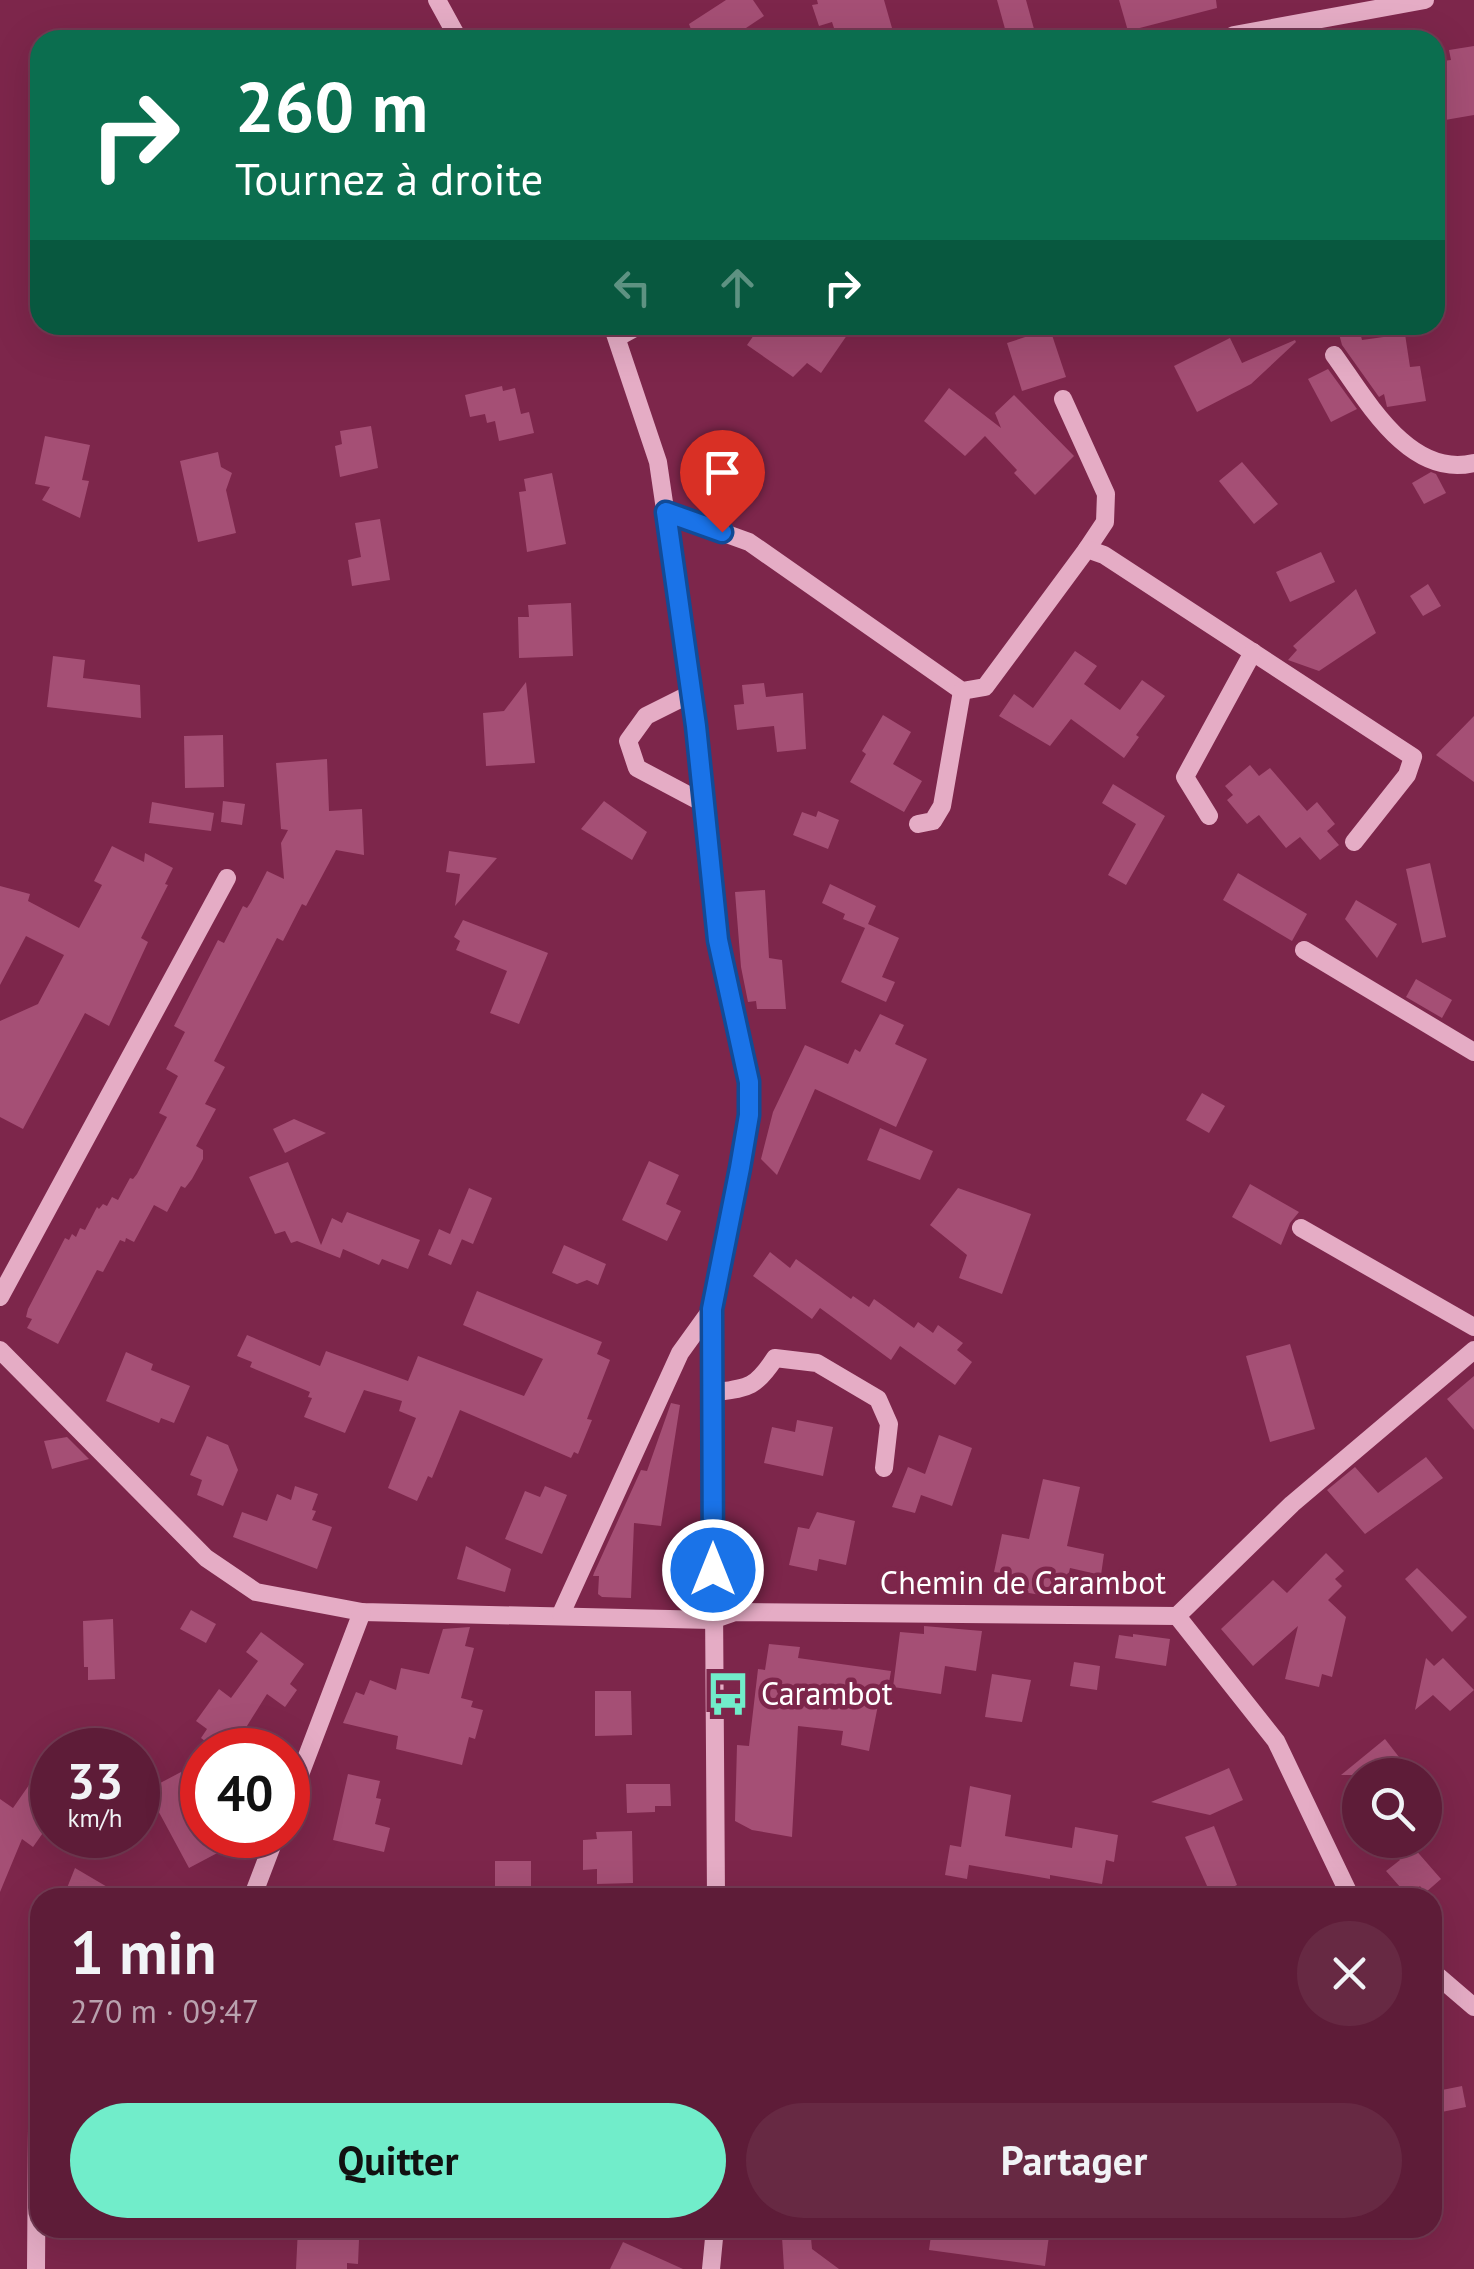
<!DOCTYPE html>
<html lang="fr">
<meta charset="utf-8">
<style>
:root{--surface:#5e1c38;--page:#672943;--text:#f1f3f6;--muted:#b9a1ae;--line:#733a53;--accent:#71edca}
body{margin:0;font-family:"PT Sans",sans-serif;background:var(--page);color:var(--text);height:100vh;display:flex;flex-direction:column;font-size:38px;white-space:nowrap}
*{box-sizing:border-box;margin:0}
p{font-size:32px;color:var(--muted)}
.icon{flex:none;width:55px;height:55px;fill:none;stroke:currentColor;stroke-width:2;stroke-linecap:round;stroke-linejoin:round}
.map{position:relative;flex:1;overflow:hidden}
.drawer{position:absolute;left:30px;top:1888px;width:1412px;height:350px;display:flex;flex-direction:column;background:var(--surface);border-radius:30px;box-shadow:0 10px 40px #0002,0 0 0 2px var(--line)}
.drawer>*{flex:none}
.banner{position:absolute;left:30px;top:30px;width:1415px;height:305px;border-radius:30px;box-shadow:0 10px 40px #0002,0 0 0 2px var(--line);background:#0b6e4f;color:#fff;overflow:hidden}
.buttons{position:absolute;left:1342px;top:1758px;display:grid;gap:20px}
.buttons a{display:grid;place-items:center;width:100px;height:100px;border-radius:50%;background:var(--surface);box-shadow:0 10px 40px #0002,0 0 0 2px var(--line);font-size:50px}
.speed{position:absolute;left:30px;top:1728px;display:flex;gap:20px;font-size:50px;font-weight:700;text-align:center}
.speed>*{display:grid;place-content:center;width:130px;height:130px;border-radius:50%;background:var(--surface);box-shadow:0 10px 40px #0002,0 0 0 2px var(--line);line-height:1}
.speed small{font-size:25px;font-weight:400}
.speed .limit{border:15px solid #d22;background:#fff;color:#111}
.pin{position:absolute;display:grid;place-items:center;width:85px;height:85px;color:#fff;margin:-102px -42px;border-radius:50% 50% 50% 0;rotate:-45deg;box-shadow:0 0 10px #0007}
.pin .icon{rotate:45deg}
.me{position:absolute;width:110px;margin:-55px;rotate:0deg;stroke-linejoin:round;filter:drop-shadow(0 0 8px #0008)}
.turn{display:flex;align-items:center;gap:35px;height:210px;padding:0 40px;font-size:45px}
.turn .icon{width:130px;height:130px;stroke-width:2.5}
.turn b{display:block;font-size:70px;line-height:85px}
.lanes{display:flex;align-items:center;height:95px;padding:0 40px;background:#0003;justify-content:center;gap:50px;direction:ltr}
.lanes .off{opacity:.35}
.round{display:grid;place-items:center;flex:none;width:105px;height:105px;border-radius:52px;background:var(--page)}
.headline{display:flex;align-items:center;justify-content:space-between;height:170px;padding:0 40px}
h1{font-size:60px;font-weight:600;line-height:75px}
.action{display:flex;gap:20px;margin-top:auto;padding:20px 40px}
.action a{flex:1;height:115px;border-radius:60px;background:var(--accent);color:#111;font-size:40px;font-weight:600;line-height:115px;text-align:center}
.action a+a{background:var(--page);color:var(--text)}
.map>svg:first-child{display:block}
</style>
<div class="map">
<svg width="1474" height="2269" viewBox="0 0 1474 2269">
<rect width="100%" height="100%" fill="#7d264b"/>
<g fill="#a54f75">
<path d="M 726,0 L 753,0 L 764,16 L 728,40 L 695,40 L 689,24 Z"/>
<path d="M 817,0 L 884,0 L 892,28 L 855,40 L 838,40 L 832,22 L 819,26 L 812,5 L 818,4 Z"/>
<path d="M 997,0 L 1026,0 L 1034,29 L 1007,36 Z"/>
<path d="M 1119,0 L 1216,0 L 1217,8 L 1128,31 Z"/>
<path d="M 1474,46 L 1474,115 L 1445,120 L 1435,88 L 1435,62 L 1451,60 L 1449,50 Z"/>
<path d="M 761,325 L 854,325 L 821,373 L 807,363 L 793,377 L 747,345 Z"/>
<path d="M 1358,325 L 1362,340 L 1405,334 L 1410,367 L 1420,366 L 1426,401 L 1387,407 L 1384,394 L 1379,397 L 1342,345 L 1338,330 Z"/>
<path d="M 1050,329 L 1066,377 L 1022,391 L 1007,343 Z"/>
<path d="M 1230,338 L 1242,363 L 1295,340 L 1296,342 L 1251,384 L 1197,412 L 1174,366 Z"/>
<path d="M 1328,369 L 1357,409 L 1331,422 L 1308,379 Z"/>
<path d="M 502,386 L 503,391 L 515,388 L 521,414 L 529,412 L 534,433 L 499,441 L 495,421 L 487,423 L 485,414 L 470,417 L 465,395 Z"/>
<path d="M 949,388 L 1001,428 L 995,413 L 1014,395 L 1074,456 L 1035,495 L 1014,473 L 1017,470 L 985,436 L 965,456 L 924,421 Z"/>
<path d="M 371,426 L 378,468 L 340,477 L 335,446 L 342,444 L 340,431 Z"/>
<path d="M 45,436 L 90,445 L 82,480 L 89,481 L 80,518 L 42,500 L 50,487 L 35,484 Z"/>
<path d="M 218,452 L 221,467 L 232,473 L 226,490 L 236,533 L 198,542 L 180,461 Z"/>
<path d="M 1242,462 L 1278,504 L 1254,524 L 1219,481 Z"/>
<path d="M 1431,472 L 1436,474 L 1446,493 L 1424,504 L 1412,483 Z"/>
<path d="M 552,473 L 566,544 L 527,552 L 519,492 L 526,491 L 524,479 Z"/>
<path d="M 380,519 L 390,580 L 352,586 L 348,560 L 361,557 L 355,523 Z"/>
<path d="M 1321,552 L 1335,582 L 1290,602 L 1276,572 Z"/>
<path d="M 1428,584 L 1441,606 L 1423,616 L 1410,596 Z"/>
<path d="M 1356,589 L 1376,633 L 1319,671 L 1288,660 L 1297,650 L 1293,646 Z"/>
<path d="M 571,603 L 573,656 L 519,658 L 518,617 L 529,617 L 528,605 Z"/>
<path d="M 1075,651 L 1097,666 L 1084,684 L 1120,710 L 1142,680 L 1165,696 L 1136,735 L 1139,737 L 1124,758 L 1071,719 L 1050,746 L 999,716 L 1014,694 L 1033,708 Z"/>
<path d="M 53,656 L 85,660 L 83,678 L 140,685 L 141,718 L 47,707 Z"/>
<path d="M 526,682 L 535,763 L 486,766 L 483,713 L 504,711 Z"/>
<path d="M 764,683 L 766,697 L 803,693 L 806,749 L 777,752 L 774,726 L 737,730 L 734,705 L 744,704 L 742,685 Z"/>
<path d="M 883,715 L 911,732 L 893,764 L 922,781 L 904,812 L 850,782 L 866,754 L 862,751 Z"/>
<path d="M 1474,716 L 1474,782 L 1436,755 Z"/>
<path d="M 223,735 L 224,787 L 185,788 L 184,736 Z"/>
<path d="M 327,759 L 329,811 L 362,809 L 364,855 L 336,850 L 306,906 L 302,904 L 283,941 L 277,938 L 214,1061 L 225,1067 L 205,1104 L 216,1109 L 196,1146 L 203,1150 L 203,1159 L 192,1179 L 185,1188 L 181,1186 L 167,1212 L 154,1205 L 134,1242 L 126,1238 L 125,1242 L 120,1240 L 103,1272 L 97,1270 L 58,1344 L 27,1328 L 32,1319 L 26,1317 L 28,1309 L 65,1238 L 69,1240 L 72,1234 L 76,1237 L 80,1228 L 85,1230 L 97,1207 L 99,1209 L 103,1204 L 107,1206 L 112,1197 L 118,1200 L 130,1178 L 133,1179 L 137,1174 L 167,1117 L 159,1113 L 178,1076 L 166,1069 L 185,1032 L 174,1026 L 218,940 L 224,943 L 243,906 L 247,908 L 251,902 L 267,871 L 284,879 L 281,843 L 288,830 L 281,829 L 276,763 Z"/>
<path d="M 1250,765 L 1259,776 L 1270,768 L 1307,811 L 1317,802 L 1335,824 L 1327,831 L 1339,845 L 1320,860 L 1300,837 L 1286,848 L 1259,815 L 1247,824 L 1227,800 L 1233,795 L 1225,786 Z"/>
<path d="M 1113,784 L 1165,816 L 1126,885 L 1108,875 L 1136,824 L 1102,803 Z"/>
<path d="M 223,801 L 245,804 L 242,825 L 221,822 Z"/>
<path d="M 604,801 L 647,832 L 632,860 L 581,829 Z"/>
<path d="M 152,802 L 214,813 L 211,831 L 149,823 Z"/>
<path d="M 818,811 L 839,820 L 828,849 L 793,835 L 802,812 L 816,817 Z"/>
<path d="M 112,846 L 144,862 L 145,853 L 173,868 L 165,884 L 168,885 L 141,938 L 148,942 L 109,1026 L 85,1013 L 23,1129 L 0,1117 L 0,1021 L 38,1004 L 64,955 L 26,936 L 0,985 L 0,886 L 30,894 L 28,901 L 79,928 L 102,885 L 94,881 Z"/>
<path d="M 449,851 L 497,858 L 455,906 L 460,874 L 446,872 Z"/>
<path d="M 1430,863 L 1446,937 L 1422,943 L 1406,869 Z"/>
<path d="M 1238,873 L 1307,914 L 1292,941 L 1223,900 Z"/>
<path d="M 830,884 L 876,906 L 868,924 L 899,938 L 882,977 L 895,982 L 886,1002 L 841,982 L 865,928 L 843,919 L 845,914 L 822,903 Z"/>
<path d="M 765,890 L 769,958 L 782,960 L 786,1009 L 757,1009 L 756,1001 L 748,1002 L 741,967 L 735,892 Z"/>
<path d="M 1356,900 L 1397,924 L 1377,958 L 1345,919 Z"/>
<path d="M 463,920 L 548,953 L 519,1024 L 490,1013 L 507,971 L 456,950 L 460,941 L 454,937 Z"/>
<path d="M 1416,979 L 1452,1000 L 1442,1018 L 1406,997 Z"/>
<path d="M 880,1014 L 904,1025 L 895,1044 L 927,1059 L 896,1127 L 815,1089 L 777,1175 L 761,1159 L 773,1112 L 805,1045 L 848,1064 L 855,1049 L 860,1052 Z"/>
<path d="M 1202,1093 L 1225,1106 L 1209,1133 L 1186,1120 Z"/>
<path d="M 294,1119 L 326,1133 L 285,1153 L 273,1129 Z"/>
<path d="M 880,1128 L 933,1151 L 920,1180 L 867,1160 Z"/>
<path d="M 649,1161 L 679,1175 L 666,1204 L 681,1211 L 667,1241 L 622,1220 Z"/>
<path d="M 288,1162 L 321,1245 L 332,1218 L 342,1223 L 347,1212 L 420,1240 L 408,1269 L 382,1259 L 379,1265 L 343,1249 L 340,1258 L 297,1241 L 291,1243 L 285,1231 L 275,1234 L 249,1177 Z"/>
<path d="M 1250,1184 L 1299,1212 L 1290,1223 L 1281,1245 L 1232,1217 Z"/>
<path d="M 469,1188 L 492,1198 L 473,1244 L 459,1238 L 462,1239 L 451,1265 L 428,1255 L 439,1229 L 450,1234 Z"/>
<path d="M 958,1188 L 1031,1214 L 1002,1294 L 959,1278 L 967,1255 L 930,1225 Z"/>
<path d="M 564,1245 L 606,1264 L 598,1285 L 587,1280 L 577,1284 L 552,1273 Z"/>
<path d="M 770,1252 L 790,1268 L 796,1259 L 851,1299 L 853,1296 L 869,1307 L 874,1299 L 914,1328 L 918,1322 L 933,1333 L 938,1325 L 963,1343 L 957,1350 L 972,1362 L 955,1385 L 900,1346 L 891,1360 L 820,1308 L 812,1319 L 753,1276 Z"/>
<path d="M 477,1291 L 602,1342 L 597,1354 L 610,1360 L 590,1411 L 587,1419 L 592,1420 L 578,1454 L 574,1452 L 571,1458 L 460,1410 L 432,1478 L 428,1476 L 417,1501 L 388,1488 L 416,1418 L 399,1411 L 402,1401 L 364,1390 L 345,1433 L 304,1417 L 312,1398 L 308,1397 L 310,1392 L 250,1367 L 252,1362 L 237,1356 L 247,1335 L 320,1366 L 326,1351 L 408,1381 L 418,1356 L 524,1396 L 543,1359 L 463,1325 Z"/>
<path d="M 1290,1344 L 1315,1429 L 1270,1442 L 1246,1356 Z"/>
<path d="M 126,1352 L 153,1364 L 151,1370 L 190,1386 L 174,1423 L 161,1418 L 159,1423 L 106,1401 Z"/>
<path d="M 1474,1376 L 1474,1430 L 1447,1399 Z"/>
<path d="M 671,1403 L 680,1405 L 661,1526 L 634,1523 L 631,1598 L 602,1597 L 598,1594 L 599,1576 L 593,1576 L 594,1573 L 641,1470 L 647,1471 Z"/>
<path d="M 797,1420 L 833,1427 L 823,1476 L 764,1463 L 772,1427 L 795,1432 Z"/>
<path d="M 939,1435 L 972,1448 L 952,1506 L 921,1495 L 915,1513 L 892,1507 L 908,1467 L 925,1474 Z"/>
<path d="M 207,1436 L 228,1445 L 238,1470 L 223,1506 L 197,1495 L 202,1480 L 190,1475 Z"/>
<path d="M 67,1437 L 89,1459 L 52,1469 L 44,1441 Z"/>
<path d="M 1426,1457 L 1443,1478 L 1365,1534 L 1327,1490 L 1355,1467 L 1378,1493 Z"/>
<path d="M 1043,1479 L 1080,1487 L 1067,1546 L 1104,1554 L 1101,1575 L 1070,1568 L 1067,1581 L 1062,1581 L 1058,1598 L 1005,1589 L 1008,1574 L 994,1572 L 1002,1534 L 1029,1539 Z"/>
<path d="M 295,1486 L 318,1494 L 312,1510 L 316,1511 L 312,1520 L 332,1527 L 317,1569 L 233,1537 L 242,1512 L 267,1521 L 277,1494 L 291,1500 Z"/>
<path d="M 545,1486 L 567,1495 L 542,1554 L 505,1539 L 525,1491 L 540,1497 Z"/>
<path d="M 817,1512 L 855,1521 L 846,1565 L 819,1559 L 817,1571 L 789,1565 L 798,1527 L 809,1529 Z"/>
<path d="M 466,1546 L 511,1569 L 505,1592 L 457,1579 Z"/>
<path d="M 1326,1553 L 1344,1571 L 1335,1579 L 1342,1586 L 1328,1600 L 1346,1617 L 1332,1677 L 1322,1674 L 1319,1687 L 1285,1679 L 1298,1626 L 1253,1666 L 1221,1629 L 1273,1580 L 1287,1593 Z"/>
<path d="M 1417,1568 L 1467,1617 L 1452,1632 L 1405,1579 Z"/>
<path d="M 191,1610 L 216,1624 L 206,1643 L 180,1629 Z"/>
<path d="M 113,1619 L 115,1679 L 88,1680 L 88,1667 L 84,1667 L 83,1621 Z"/>
<path d="M 924,1626 L 982,1631 L 976,1671 L 945,1666 L 941,1694 L 893,1687 L 900,1632 L 924,1634 Z"/>
<path d="M 470,1627 L 465,1646 L 474,1648 L 461,1698 L 473,1701 L 471,1707 L 483,1710 L 475,1739 L 469,1737 L 462,1765 L 396,1749 L 398,1736 L 343,1723 L 356,1692 L 364,1695 L 370,1680 L 396,1690 L 401,1668 L 429,1674 L 443,1629 Z"/>
<path d="M 261,1632 L 304,1664 L 290,1684 L 297,1690 L 285,1707 L 267,1694 L 232,1750 L 217,1750 L 201,1738 L 207,1729 L 196,1721 L 219,1689 L 231,1698 L 258,1661 L 246,1652 Z"/>
<path d="M 1133,1634 L 1170,1639 L 1166,1666 L 1115,1658 L 1119,1635 L 1133,1637 Z"/>
<path d="M 769,1644 L 800,1647 L 798,1658 L 891,1671 L 885,1706 L 878,1705 L 869,1751 L 841,1745 L 843,1731 L 798,1726 L 792,1837 L 752,1830 L 735,1821 L 737,1745 L 749,1746 L 758,1669 L 765,1670 Z"/>
<path d="M 1426,1658 L 1434,1666 L 1443,1658 L 1474,1690 L 1450,1711 L 1433,1695 L 1415,1710 Z"/>
<path d="M 1074,1662 L 1100,1666 L 1097,1690 L 1070,1686 Z"/>
<path d="M 992,1674 L 1031,1680 L 1022,1722 L 985,1717 Z"/>
<path d="M 595,1691 L 631,1691 L 632,1735 L 595,1736 Z"/>
<path d="M 1385,1739 L 1406,1766 L 1395,1775 L 1341,1775 Z"/>
<path d="M 1229,1768 L 1243,1800 L 1210,1815 L 1151,1802 Z"/>
<path d="M 181,1772 L 202,1811 L 202,1835 L 215,1835 L 223,1850 L 189,1868 L 147,1790 Z"/>
<path d="M 348,1774 L 380,1781 L 376,1798 L 381,1799 L 375,1824 L 390,1828 L 384,1852 L 333,1840 Z"/>
<path d="M 36,1775 L 52,1787 L 52,1820 L 33,1847 L 22,1839 L 0,1892 L 0,1799 L 13,1808 Z"/>
<path d="M 626,1784 L 670,1784 L 671,1806 L 655,1806 L 655,1812 L 627,1813 Z"/>
<path d="M 970,1786 L 1011,1795 L 1005,1836 L 1072,1848 L 1075,1827 L 1118,1835 L 1114,1862 L 1106,1860 L 1102,1884 L 1050,1875 L 1050,1879 L 969,1865 L 967,1879 L 945,1875 L 950,1845 L 961,1847 Z"/>
<path d="M 1214,1826 L 1237,1885 L 1212,1897 L 1185,1837 Z"/>
<path d="M 632,1831 L 633,1883 L 597,1884 L 597,1869 L 583,1870 L 583,1840 L 597,1839 L 596,1832 Z"/>
<path d="M 1390,1840 L 1407,1840 L 1441,1879 L 1425,1893 L 1420,1886 L 1408,1896 L 1386,1871 L 1400,1860 L 1387,1843 Z"/>
<rect x="495" y="1861" width="36" height="37"/>
<path d="M 75,1868 L 126,1898 L 63,1898 Z"/>
<path d="M 1462,2086 L 1466,2107 L 1432,2114 L 1432,2092 Z"/>
<path d="M 298,2228 L 319,2228 L 318,2239 L 359,2240 L 358,2264 L 347,2263 L 347,2269 L 296,2269 Z"/>
<path d="M 804,2228 L 811,2238 L 812,2249 L 839,2269 L 784,2269 L 782,2237 Z"/>
<path d="M 932,2228 L 1050,2228 L 1045,2266 L 929,2250 Z"/>
<path d="M 623,2242 L 683,2269 L 610,2269 Z"/>
</g>
<g fill="none" stroke-linecap="round" stroke-linejoin="round">
<g stroke="#e5acc5" stroke-width="18">
<path d="M 437,0 L 459,40"/>
<path d="M 1224,40 L 1234,35 L 1425,0"/>
<path d="M 612,325 L 658,462 L 697,726 L 718,940 L 749,1082 L 749,1115 L 740,1168 L 712,1309 L 716,1898"/>
<path d="M 618,337 L 640,325"/>
<path d="M 1334,355 C 1366,399 1409,479 1474,463"/>
<path d="M 1063,399 L 1106,494 L 1105,522 L 1087,549"/>
<path d="M 666,512 L 749,542 L 962,691 L 985,687 L 1087,549 L 1104,555 L 1413,757 L 1407,775 L 1354,842"/>
<path d="M 692,693 L 646,716 L 628,741 L 637,768 L 703,803"/>
<path d="M 1209,816 L 1185,777 L 1253,652"/>
<path d="M 918,824 L 933,821 L 942,806 L 962,691"/>
<path d="M 1304,950 L 1474,1052"/>
<path d="M 1301,1228 L 1474,1327"/>
<path d="M 0,1297 L 227,878"/>
<path d="M 0,1350 L 206,1558 L 256,1592 L 362,1612 L 712,1620 L 735,1612 L 1177,1616 L 1292,1504 L 1474,1350"/>
<path d="M 710,1393 C 747,1388 754,1390 775,1358 L 817,1363 L 878,1399 L 889,1424 L 884,1468"/>
<path d="M 561,1614 L 680,1353 L 711,1310"/>
<path d="M 1177,1616 L 1276,1741 L 1351,1898"/>
<path d="M 288,1806 L 362,1612"/>
<path d="M 252,1898 L 276,1835"/>
<path d="M 1432,1971 L 1474,2007"/>
<path d="M 36,2269 L 37,2128 L 40,2125"/>
<path d="M 711,2269 L 715,2228"/>
</g>
</g>
<g fill="none" stroke-linecap="round" stroke-linejoin="round">
<g stroke="#114b97" stroke-width="25">
<path id="route" d="M 713,1570 L 712,1309 L 740,1168 L 749,1115 L 749,1082 L 718,940 L 696,726 L 666,512 L 722,532"/>
</g>
<use href="#route" stroke="#1a73e8" stroke-width="18"/>
</g>
<defs>
<g id="bus-bare" transform="scale(3.45)"><path d="M-5-6H5V4H4V6H2V4H-2V6H-4V4H-5ZM-3.5-4V0h7V-4ZM-3.5 1.2v1.5H-2V1.2ZM2 1.2v1.5H3.5V1.2Z" fill="#71edca" stroke="#7d264b" stroke-width="2.5" paint-order="stroke"/></g>
</defs>
<g fill-rule="evenodd">
<use href="#bus-bare" x="728" y="1694"/>
</g>
<g text-anchor="middle" stroke-width="9" stroke-linejoin="round" paint-order="stroke">
<g font-size="32" fill="#fff" stroke="#7d264b">
<text x="1023" y="1594">Chemin de Carambot</text>
</g>
<g font-size="32" fill="#fff" stroke="#7d264b" text-anchor="start">
<text x="761" y="1705">Carambot</text>
</g>
</g>
</svg>
<div class="buttons">
<a><svg class="icon" aria-label="search" viewBox="0 0 24 24"><circle cx="10" cy="10" r="6"/><path d="M15 15l6 6"/></svg></a>
</div>
<div class="speed"><div>33<small>km/h</small></div><div class="limit">40</div></div>
<div class="pin" style="left:722px;top:532px;background:#d93025"><svg class="icon" aria-label="arrive" viewBox="0 0 24 24"><path d="M6 21V4h12l-3 4 3 4H6"/></svg></div>
<svg class="me" style="left:713px;top:1570px" viewBox="-20 -20 40 40"><circle r="17" fill="#1a73e8" stroke="#fff" stroke-width="3"/><path d="M0-11L8 9 0 5-8 9z" fill="#fff"/></svg>
<div class="banner">
<div class="turn"><svg class="icon" aria-label="right" viewBox="0 0 24 24"><path d="M7 20v-9h11M14 6l5 5-5 5"/></svg><div><b>260 m</b>Tournez à droite</div></div>
<div class="lanes"><svg class="icon off" aria-label="left" viewBox="0 0 24 24"><path d="M17 20v-9H6M10 6l-5 5 5 5"/></svg><svg class="icon off" aria-label="ahead" viewBox="0 0 24 24"><path d="M12 20V5M6 11l6-6 6 6"/></svg><svg class="icon" aria-label="right" viewBox="0 0 24 24"><path d="M7 20v-9h11M14 6l5 5-5 5"/></svg></div>
</div>
<section class="drawer">
<div class="headline"><div><h1>1 min</h1><p>270 m · 09:47</p></div><a class="round"><svg class="icon" aria-label="close" viewBox="0 0 24 24"><path d="M6 6l12 12M18 6L6 18"/></svg></a></div>
<div class="action"><a>Quitter</a><a>Partager</a></div>
</section>
</div>
